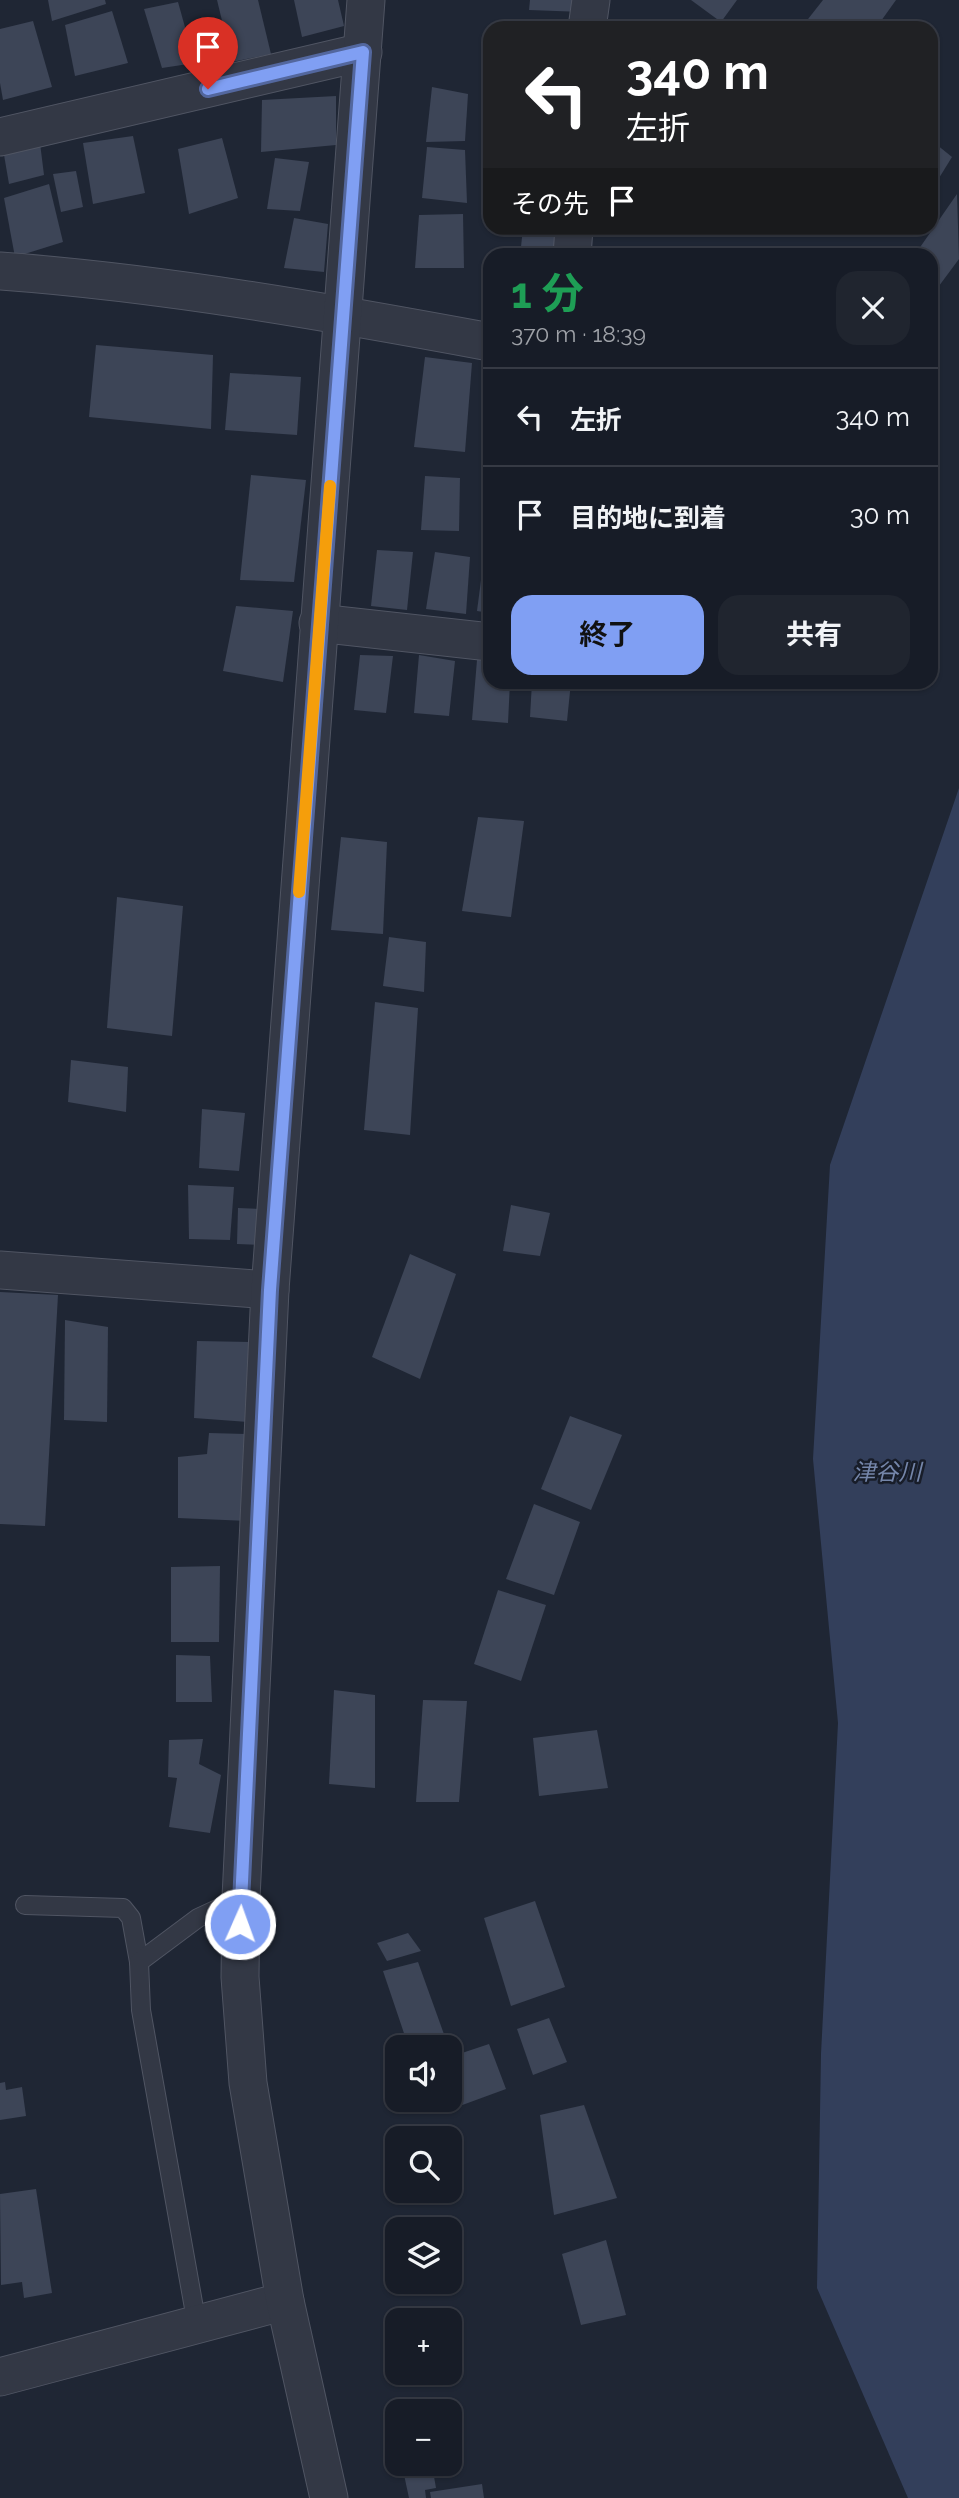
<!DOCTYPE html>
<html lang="ja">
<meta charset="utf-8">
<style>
:root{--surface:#171c27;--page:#20252f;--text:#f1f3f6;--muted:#9ea1a7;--line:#363a44;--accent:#809ff3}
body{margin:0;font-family:Raleway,"Noto Sans JP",sans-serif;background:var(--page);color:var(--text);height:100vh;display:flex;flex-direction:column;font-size:26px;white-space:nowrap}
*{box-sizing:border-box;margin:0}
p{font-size:23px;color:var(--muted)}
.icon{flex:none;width:38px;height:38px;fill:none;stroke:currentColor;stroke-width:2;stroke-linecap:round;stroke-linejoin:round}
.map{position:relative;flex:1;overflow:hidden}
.details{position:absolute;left:483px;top:248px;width:455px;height:441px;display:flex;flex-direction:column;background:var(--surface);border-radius:21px;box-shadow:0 2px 5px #0004,0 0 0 2px var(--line)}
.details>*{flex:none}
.banner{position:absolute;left:483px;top:21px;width:455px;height:214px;border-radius:21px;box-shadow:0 2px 5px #0004,0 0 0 2px var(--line);background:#202124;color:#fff;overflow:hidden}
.tools{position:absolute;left:385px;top:2035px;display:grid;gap:14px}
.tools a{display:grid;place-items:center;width:77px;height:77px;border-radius:14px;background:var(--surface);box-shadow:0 2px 5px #0004,0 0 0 2px var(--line);font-size:35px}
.pin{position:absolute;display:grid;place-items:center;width:60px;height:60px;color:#fff;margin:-72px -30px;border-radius:50% 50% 50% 0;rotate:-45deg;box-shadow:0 0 7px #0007}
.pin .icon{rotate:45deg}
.me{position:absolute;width:77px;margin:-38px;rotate:2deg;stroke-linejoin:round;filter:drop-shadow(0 0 5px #0008)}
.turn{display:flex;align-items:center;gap:24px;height:147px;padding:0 28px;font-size:32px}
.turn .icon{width:91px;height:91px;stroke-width:2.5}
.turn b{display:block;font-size:49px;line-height:60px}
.then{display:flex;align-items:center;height:66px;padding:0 28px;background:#0003;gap:14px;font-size:26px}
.round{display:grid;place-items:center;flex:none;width:74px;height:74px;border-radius:21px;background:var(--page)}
.overview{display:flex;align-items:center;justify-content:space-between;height:119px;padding:0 28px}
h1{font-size:42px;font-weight:700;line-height:52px;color:#1e9e55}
.primary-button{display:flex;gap:14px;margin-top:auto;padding:14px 28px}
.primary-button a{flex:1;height:80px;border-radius:21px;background:var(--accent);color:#111;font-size:28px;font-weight:700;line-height:80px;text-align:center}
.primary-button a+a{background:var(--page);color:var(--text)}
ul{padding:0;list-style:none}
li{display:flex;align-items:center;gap:21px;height:98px;padding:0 28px;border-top:2px solid var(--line)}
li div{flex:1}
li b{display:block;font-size:26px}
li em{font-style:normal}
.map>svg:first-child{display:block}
</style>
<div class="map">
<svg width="959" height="2498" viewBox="0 0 959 2498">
<rect width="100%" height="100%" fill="#1f2634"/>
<path fill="#333f5b" d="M 959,788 L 959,2498 L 908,2498 L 817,2288 L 821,2054 L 838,1723 L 813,1459 L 830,1165 Z"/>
<g fill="#3d4557">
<path d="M 48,0 L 105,0 L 106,4 L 52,21 Z"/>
<path d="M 217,0 L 258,0 L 271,54 L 232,62 Z"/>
<path d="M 294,0 L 338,0 L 344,26 L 302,37 Z"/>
<path d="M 530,0 L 584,0 L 583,12 L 529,10 Z"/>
<path d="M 691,0 L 737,0 L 721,22 Z"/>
<path d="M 823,0 L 896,0 L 876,28 L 801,28 Z"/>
<path d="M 178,2 L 195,63 L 162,68 L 144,9 Z"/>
<path d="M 112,11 L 128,63 L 75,76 L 65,25 Z"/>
<path d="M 33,21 L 52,87 L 3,100 L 0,83 L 0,29 Z"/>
<path d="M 432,87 L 468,94 L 465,141 L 426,142 Z"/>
<path d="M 336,96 L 336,145 L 261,152 L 262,100 Z"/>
<path d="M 133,136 L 145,193 L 93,204 L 83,143 Z"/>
<path d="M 222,138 L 238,198 L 189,214 L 178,149 Z"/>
<path d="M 931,140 L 952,157 L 931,191 Z"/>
<path d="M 40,143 L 44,175 L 9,184 L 3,149 Z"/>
<path d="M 427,147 L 465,150 L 467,203 L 422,198 Z"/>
<path d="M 275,158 L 309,162 L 300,211 L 267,209 Z"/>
<path d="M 76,171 L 83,207 L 61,212 L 53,174 Z"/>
<path d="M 49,184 L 63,242 L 15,257 L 4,198 Z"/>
<path d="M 957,194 L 959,259 L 936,290 L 931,287 L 931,256 L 914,256 Z"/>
<path d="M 463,214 L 464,268 L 415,268 L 419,215 Z"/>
<path d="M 294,218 L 328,224 L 324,272 L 284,268 Z"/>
<path d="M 523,228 L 565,228 L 562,256 L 520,256 Z"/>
<path d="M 96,345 L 213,355 L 211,429 L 89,417 Z"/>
<path d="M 425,357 L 472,363 L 465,452 L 414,447 Z"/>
<path d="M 230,373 L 301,377 L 297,435 L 225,430 Z"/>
<path d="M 251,475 L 306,480 L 294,582 L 240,580 Z"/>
<path d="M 425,476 L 460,478 L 459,531 L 421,530 Z"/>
<path d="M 377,550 L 413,552 L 407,610 L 371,606 Z"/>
<path d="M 435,552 L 470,557 L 466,614 L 426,609 Z"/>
<path d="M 484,557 L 490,557 L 490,613 L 477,611 Z"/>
<path d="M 236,606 L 293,611 L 283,682 L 223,671 Z"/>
<path d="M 360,655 L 393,656 L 386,713 L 354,710 Z"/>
<path d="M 419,655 L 455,661 L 449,716 L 414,713 Z"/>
<path d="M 477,660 L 490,661 L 490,682 L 510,682 L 508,723 L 472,720 Z"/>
<path d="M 532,682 L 571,682 L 567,721 L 530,717 Z"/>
<path d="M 478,817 L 524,821 L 511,917 L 462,911 Z"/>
<path d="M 341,837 L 387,842 L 383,934 L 331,930 Z"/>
<path d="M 117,897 L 183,906 L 172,1036 L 107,1028 Z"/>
<path d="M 389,937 L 426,942 L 424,992 L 383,986 Z"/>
<path d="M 375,1002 L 418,1008 L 410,1135 L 364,1130 Z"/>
<path d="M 71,1060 L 128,1067 L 126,1112 L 68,1102 Z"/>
<path d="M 202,1109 L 245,1113 L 239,1171 L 199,1168 Z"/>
<path d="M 188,1185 L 234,1187 L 230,1240 L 189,1239 Z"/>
<path d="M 511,1205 L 550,1213 L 540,1256 L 503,1251 Z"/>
<path d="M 238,1208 L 262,1209 L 260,1245 L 237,1244 Z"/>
<path d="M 410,1254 L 456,1274 L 420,1379 L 372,1357 Z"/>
<path d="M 0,1292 L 58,1295 L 45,1526 L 0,1524 Z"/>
<path d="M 65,1320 L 108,1327 L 107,1422 L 64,1420 Z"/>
<path d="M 197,1341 L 251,1342 L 248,1422 L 194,1418 Z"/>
<path d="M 570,1416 L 622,1435 L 591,1510 L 541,1489 Z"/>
<path d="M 209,1433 L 246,1434 L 248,1521 L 178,1518 L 178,1457 L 207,1454 Z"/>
<path d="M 534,1504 L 580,1522 L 554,1595 L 506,1579 Z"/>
<path d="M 220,1566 L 219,1642 L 171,1642 L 171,1567 Z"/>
<path d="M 498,1590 L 546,1605 L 521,1681 L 474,1664 Z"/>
<path d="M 176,1655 L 210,1656 L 212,1702 L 176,1702 Z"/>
<path d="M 334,1690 L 375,1695 L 375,1788 L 329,1784 Z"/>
<path d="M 423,1700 L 467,1701 L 459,1802 L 416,1802 Z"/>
<path d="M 597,1730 L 608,1788 L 539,1796 L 533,1738 Z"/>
<path d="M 203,1739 L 199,1764 L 221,1775 L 210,1833 L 169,1827 L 177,1778 L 168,1777 L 169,1740 Z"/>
<path d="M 535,1901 L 565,1987 L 511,2006 L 484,1918 Z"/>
<path d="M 408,1933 L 421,1951 L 387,1961 L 377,1943 Z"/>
<path d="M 418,1962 L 445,2037 L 409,2048 L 383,1971 Z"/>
<path d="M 549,2018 L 567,2062 L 533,2075 L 517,2029 Z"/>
<path d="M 489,2044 L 506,2089 L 446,2111 L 444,2100 L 450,2100 L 450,2057 Z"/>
<path d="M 5,2082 L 6,2090 L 22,2087 L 26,2116 L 0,2120 L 0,2083 Z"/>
<path d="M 584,2105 L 617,2198 L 554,2215 L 540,2115 Z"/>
<path d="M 36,2189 L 52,2293 L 24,2298 L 22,2282 L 1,2285 L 0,2194 Z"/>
<path d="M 606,2240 L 626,2315 L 581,2325 L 562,2254 Z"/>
<path d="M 432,2465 L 436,2488 L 425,2490 L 426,2498 L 409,2498 L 403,2470 Z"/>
<path d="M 482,2484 L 484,2498 L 431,2498 L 430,2492 Z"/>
</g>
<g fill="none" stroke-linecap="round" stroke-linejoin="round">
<g stroke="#505563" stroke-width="20">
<g id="lane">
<path d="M 25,1905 L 123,1908 L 131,1918 L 139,1962"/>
<path d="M 197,2325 L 141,2010 L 139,1962 L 198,1918 L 241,1898"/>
</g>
</g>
<g stroke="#505563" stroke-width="39">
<g id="street">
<path d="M 587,28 L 591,0"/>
<path d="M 0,137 L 363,52"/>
<path d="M 572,256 L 574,228"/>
<path d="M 0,271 C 164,283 328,312 490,342"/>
<path d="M 318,623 L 490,642"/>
<path d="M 0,1270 L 270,1290"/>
<path d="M 0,2377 L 285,2301"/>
<path d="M 329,2498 L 285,2301 L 248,2083 L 240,1977 L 241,1898 L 270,1290 L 366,0"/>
</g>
</g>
<use href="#lane" stroke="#333845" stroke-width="18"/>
<use href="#street" stroke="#333845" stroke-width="37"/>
</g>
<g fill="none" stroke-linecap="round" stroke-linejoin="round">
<g stroke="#53679e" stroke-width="18">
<path id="route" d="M 208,89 L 363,52 L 270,1290 L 240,1924"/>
</g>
<use href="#route" stroke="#809ff3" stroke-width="12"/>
<path stroke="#f59e0b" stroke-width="12" d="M 299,892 L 330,486"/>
</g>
<g text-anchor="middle" stroke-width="5" stroke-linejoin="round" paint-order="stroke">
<g font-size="23" font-style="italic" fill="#7586aa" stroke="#181d29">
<text x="887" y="1480">津谷川</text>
</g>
</g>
</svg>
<div class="tools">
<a><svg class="icon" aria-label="sound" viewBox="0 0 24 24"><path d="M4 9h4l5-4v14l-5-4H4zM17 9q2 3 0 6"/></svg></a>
<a><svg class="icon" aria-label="search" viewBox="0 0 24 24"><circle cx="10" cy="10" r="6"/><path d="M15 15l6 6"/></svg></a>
<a><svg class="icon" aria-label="layers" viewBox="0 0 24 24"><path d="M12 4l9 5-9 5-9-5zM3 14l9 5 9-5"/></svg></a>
<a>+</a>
<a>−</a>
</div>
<div class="pin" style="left:208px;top:89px;background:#d93025"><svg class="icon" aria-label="arrive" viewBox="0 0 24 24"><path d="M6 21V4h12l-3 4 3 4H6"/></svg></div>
<svg class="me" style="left:240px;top:1924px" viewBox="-20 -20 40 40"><circle r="17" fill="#809ff3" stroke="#fff" stroke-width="3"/><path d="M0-11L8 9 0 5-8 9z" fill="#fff"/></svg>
<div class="banner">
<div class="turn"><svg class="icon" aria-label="left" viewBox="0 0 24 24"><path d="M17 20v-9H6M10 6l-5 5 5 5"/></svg><div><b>340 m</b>左折</div></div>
<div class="then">その先<svg class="icon" aria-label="arrive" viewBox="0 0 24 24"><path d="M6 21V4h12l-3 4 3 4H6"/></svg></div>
</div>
<section class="details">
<div class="overview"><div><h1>1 分</h1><p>370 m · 18:39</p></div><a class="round"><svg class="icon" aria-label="close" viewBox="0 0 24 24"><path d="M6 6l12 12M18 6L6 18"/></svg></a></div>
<ul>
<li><svg class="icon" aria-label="left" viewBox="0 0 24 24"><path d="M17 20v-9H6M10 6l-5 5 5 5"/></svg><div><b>左折</b></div><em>340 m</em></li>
<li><svg class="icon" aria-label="arrive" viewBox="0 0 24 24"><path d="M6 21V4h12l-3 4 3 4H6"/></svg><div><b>目的地に到着</b></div><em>30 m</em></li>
</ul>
<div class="primary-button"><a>終了</a><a>共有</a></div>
</section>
</div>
